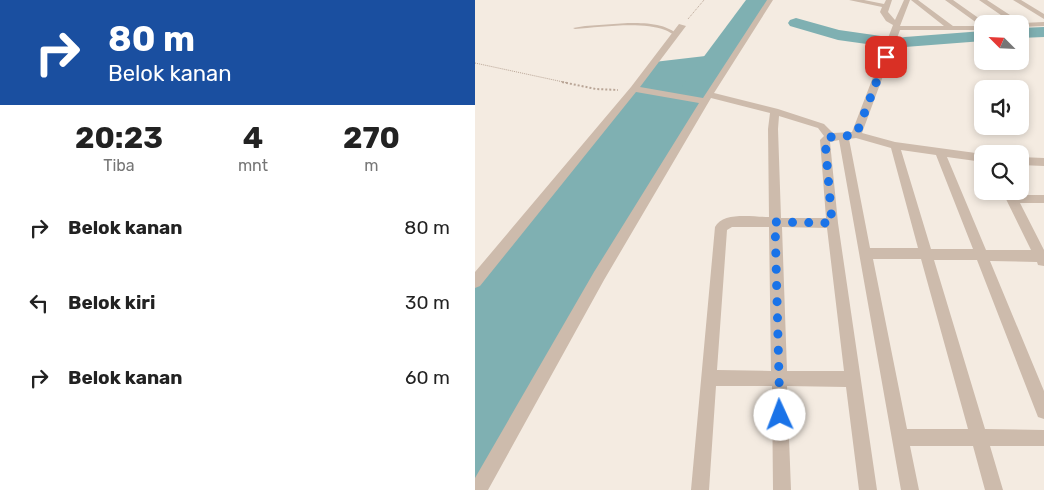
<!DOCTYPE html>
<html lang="id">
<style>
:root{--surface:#fff;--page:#f2f2f2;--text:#222;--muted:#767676}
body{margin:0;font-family:Rubik,sans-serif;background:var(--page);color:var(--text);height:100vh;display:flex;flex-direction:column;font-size:19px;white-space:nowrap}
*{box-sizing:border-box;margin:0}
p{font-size:16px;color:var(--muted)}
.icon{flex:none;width:28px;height:28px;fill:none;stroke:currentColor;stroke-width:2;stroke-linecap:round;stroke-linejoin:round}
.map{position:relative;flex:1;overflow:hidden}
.side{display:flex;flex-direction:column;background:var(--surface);width:475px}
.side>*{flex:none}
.banner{background:#1a4fa0;color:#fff;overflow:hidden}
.needle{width:32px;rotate:294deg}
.tools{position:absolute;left:499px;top:15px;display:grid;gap:10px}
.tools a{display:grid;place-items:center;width:55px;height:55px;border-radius:10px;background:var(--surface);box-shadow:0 2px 8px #0003;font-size:25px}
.pin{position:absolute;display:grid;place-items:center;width:42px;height:42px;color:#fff;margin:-21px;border-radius:10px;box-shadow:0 2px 8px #0006}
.me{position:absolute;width:55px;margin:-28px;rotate:358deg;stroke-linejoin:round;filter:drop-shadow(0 0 4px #0008)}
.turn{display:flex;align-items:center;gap:18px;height:105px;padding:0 25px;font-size:22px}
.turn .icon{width:65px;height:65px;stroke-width:2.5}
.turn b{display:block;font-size:35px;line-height:42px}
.eta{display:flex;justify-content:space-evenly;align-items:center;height:85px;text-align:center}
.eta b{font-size:30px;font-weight:700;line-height:35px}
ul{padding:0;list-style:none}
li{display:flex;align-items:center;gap:15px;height:75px;padding:0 25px}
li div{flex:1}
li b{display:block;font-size:19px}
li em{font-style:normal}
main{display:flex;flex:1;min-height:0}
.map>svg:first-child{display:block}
</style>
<main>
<section class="side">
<div class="banner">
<div class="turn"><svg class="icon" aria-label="right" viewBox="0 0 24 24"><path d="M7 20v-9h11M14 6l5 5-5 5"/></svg><div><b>80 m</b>Belok kanan</div></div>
</div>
<div class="eta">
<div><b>20:23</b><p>Tiba</p></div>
<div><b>4</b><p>mnt</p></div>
<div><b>270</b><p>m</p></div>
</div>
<ul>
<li><svg class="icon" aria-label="right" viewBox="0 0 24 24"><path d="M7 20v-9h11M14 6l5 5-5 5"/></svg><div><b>Belok kanan</b></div><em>80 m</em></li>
<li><svg class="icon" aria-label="left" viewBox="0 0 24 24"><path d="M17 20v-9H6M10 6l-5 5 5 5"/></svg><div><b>Belok kiri</b></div><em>30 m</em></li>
<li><svg class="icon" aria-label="right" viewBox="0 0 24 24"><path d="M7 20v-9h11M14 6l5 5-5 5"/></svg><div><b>Belok kanan</b></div><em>60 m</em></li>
</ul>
</section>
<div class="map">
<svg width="569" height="490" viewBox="0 0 569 490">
<rect width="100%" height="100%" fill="#f4ebe1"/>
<path fill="#7fb0b2" d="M 279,0 L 296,0 L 230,101 L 0,490 L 0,283 L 179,62 L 239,55 Z"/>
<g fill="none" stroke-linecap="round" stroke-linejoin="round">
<g fill="#7fb0b2" fill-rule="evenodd">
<path d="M 271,0 L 287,0 L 224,90 L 217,92 L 210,90 L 207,86 Z"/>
<path d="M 321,18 L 364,30 L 406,36 L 412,37 L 415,41 L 412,45 L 406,46 L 363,40 L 315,26 L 313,23 L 315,20 Z"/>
<path d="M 569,27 L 569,37 L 545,38 L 545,28 Z"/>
<path d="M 508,31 L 508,41 L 430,47 L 424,46 L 421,42 L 424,38 L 430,37 Z"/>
</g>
<g stroke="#b9a596" stroke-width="1" stroke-dasharray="1 1" stroke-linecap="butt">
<path d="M 213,19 L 229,0"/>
<path d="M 0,63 L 93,83"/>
</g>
<path stroke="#b9a596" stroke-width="2" stroke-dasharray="2 2" stroke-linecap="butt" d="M 87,82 L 121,89 L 143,90"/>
<path fill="#cdbbac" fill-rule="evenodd" d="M 153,23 C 170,23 189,23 202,34 L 200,35 C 197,34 193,31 190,30 C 167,21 125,27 100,29 L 98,28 L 110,26 Z"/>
<g fill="#cdbbac" fill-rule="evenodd">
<path d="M 292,0 L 298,0 L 239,93 L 303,109 L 349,124 L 358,133 L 377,132 L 418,25 L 411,21 L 405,12 L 407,7 L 374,0 L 389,0 L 409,4 L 411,0 L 417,0 L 413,12 L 420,20 L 429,0 L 435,0 L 425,26 L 469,26 L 436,0 L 443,0 L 478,26 L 506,26 L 470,0 L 478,0 L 512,24 L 508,24 L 508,30 L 425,30 L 387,133 L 420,142 L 508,154 L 508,162 L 472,157 L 511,250 L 556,250 L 527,191 L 539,191 L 540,195 L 569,195 L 569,203 L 545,203 L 569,250 L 569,266 L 563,265 L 562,262 L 515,261 L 569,391 L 569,419 L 563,417 L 502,260 L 459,260 L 510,429 L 569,430 L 569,446 L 515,446 L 528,490 L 510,490 L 498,446 L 435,446 L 444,490 L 426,490 L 364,140 L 355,142 L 363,223 L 402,490 L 384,490 L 371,387 L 312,386 L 316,490 L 298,490 L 297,386 L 241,386 L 234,490 L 216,490 L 240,227 C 248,211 279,217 294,217 L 293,129 L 295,113 L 236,98 L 129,280 L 13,490 L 0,490 L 0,478 L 119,272 L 224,103 L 161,92 L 5,286 L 0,288 L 0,272 L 156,87 L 204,24 L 211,26 L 165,87 L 228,98 ZM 304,116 L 343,128 L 349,136 L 345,140 L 351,218 L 306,218 L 303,129 ZM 381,138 L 416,148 L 443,248 L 395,248 L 374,139 ZM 426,150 L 461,155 L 498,249 L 456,249 ZM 257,227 L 294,227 L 296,371 L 242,370 L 252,230 ZM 307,227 L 352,228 L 369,371 L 312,371 ZM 398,259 L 446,259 L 493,429 L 432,429 Z"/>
<path d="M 504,0 L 512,0 L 547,23 L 569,22 L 569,26 L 545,27 L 545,24 L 539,24 Z"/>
<path d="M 538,0 L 546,0 L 569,14 L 569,19 Z"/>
<path d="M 545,157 L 569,158 L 569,166 L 545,165 Z"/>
</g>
</g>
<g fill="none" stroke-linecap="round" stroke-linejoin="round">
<path stroke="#1a73e8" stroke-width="9" stroke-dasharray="0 16.2" d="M 305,415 L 300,222 L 357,223 L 350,140 L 356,137 L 381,135 L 411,57"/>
</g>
</svg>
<div class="tools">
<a><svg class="needle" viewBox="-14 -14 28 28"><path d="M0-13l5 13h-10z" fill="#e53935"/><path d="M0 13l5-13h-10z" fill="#767676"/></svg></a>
<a><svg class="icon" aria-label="sound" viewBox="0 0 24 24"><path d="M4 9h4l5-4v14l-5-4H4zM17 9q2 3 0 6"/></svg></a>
<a><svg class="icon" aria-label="search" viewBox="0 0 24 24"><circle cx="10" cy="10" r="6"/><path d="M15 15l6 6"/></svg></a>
</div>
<div class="pin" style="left:411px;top:57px;background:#d93025"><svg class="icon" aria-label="arrive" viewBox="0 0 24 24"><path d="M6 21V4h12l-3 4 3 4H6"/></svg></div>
<svg class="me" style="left:305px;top:415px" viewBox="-20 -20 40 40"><circle r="19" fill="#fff"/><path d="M0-13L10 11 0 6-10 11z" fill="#1a73e8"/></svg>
</div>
</main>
